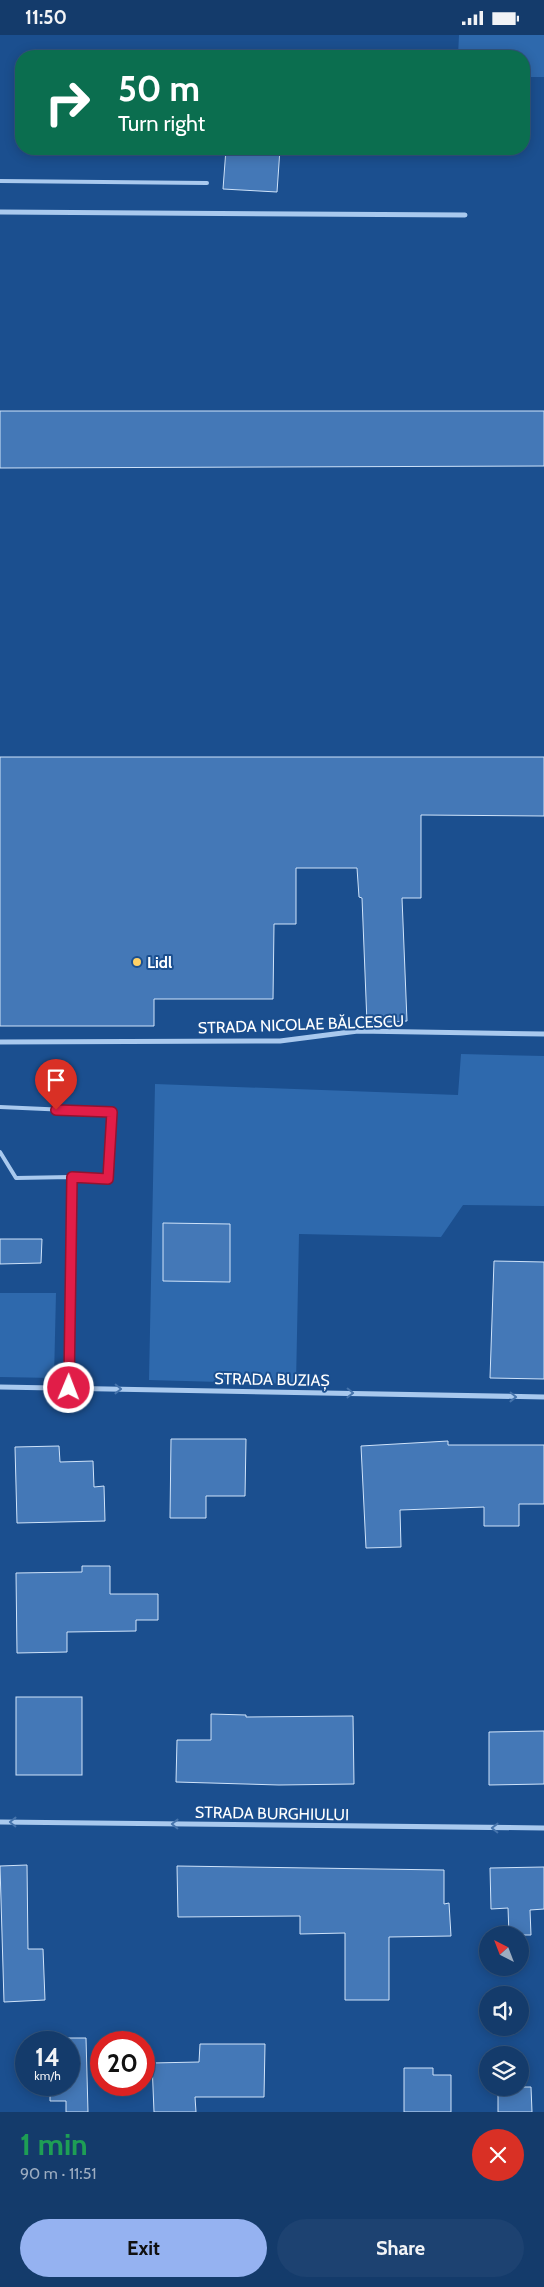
<!DOCTYPE html>
<meta charset="utf-8">
<style>
:root{--surface:#143b6b;--page:#1d4271;--text:#f1f3f6;--muted:#9dadc1;--line:#33557e;--accent:#95b2f1}
body{margin:0;font-family:Cabin,sans-serif;background:var(--page);color:var(--text);height:100vh;display:flex;flex-direction:column;font-size:19px;white-space:nowrap}
*{box-sizing:border-box;margin:0}
p{font-size:16px;color:var(--muted)}
.icon{flex:none;width:28px;height:28px;fill:none;stroke:currentColor;stroke-width:2;stroke-linecap:round;stroke-linejoin:round}
.map{position:relative;height:2077px;overflow:hidden}
.details{display:flex;flex-direction:column;background:var(--surface);flex:1}
.details>*{flex:none}
.top-card{position:absolute;left:15px;top:15px;width:515px;height:105px;border-radius:20px;box-shadow:0 2px 12px #0003,0 0 0 1px var(--line);background:#0b6e4f;color:#fff;overflow:hidden}
.needle{width:32px;rotate:318deg}
.controls{position:absolute;left:479px;top:1891px;display:grid;gap:10px}
.controls a{display:grid;place-items:center;width:50px;height:50px;border-radius:50%;background:var(--surface);box-shadow:0 2px 12px #0003,0 0 0 1px var(--line);font-size:25px}
.speed{position:absolute;left:15px;top:1996px;display:flex;gap:10px;font-size:25px;font-weight:700;text-align:center}
.speed>*{display:grid;place-content:center;width:65px;height:65px;border-radius:50%;background:var(--surface);box-shadow:0 2px 12px #0003,0 0 0 1px var(--line);line-height:1}
.speed small{font-size:12px;font-weight:400}
.speed .limit{border:8px solid #d22;background:#fff;color:#111}
.pin{position:absolute;display:grid;place-items:center;width:42px;height:42px;color:#fff;margin:-51px -21px;border-radius:50% 50% 50% 0;rotate:-45deg;box-shadow:0 0 5px #0007}
.pin .icon{rotate:45deg}
.me{position:absolute;width:55px;margin:-28px;rotate:1deg;stroke-linejoin:round;filter:drop-shadow(0 0 4px #0008)}
.turn{display:flex;align-items:center;gap:18px;height:105px;padding:0 20px;font-size:22px}
.turn .icon{width:65px;height:65px;stroke-width:2.5}
.turn b{display:block;font-size:35px;line-height:42px}
.round{display:grid;place-items:center;flex:none;width:52px;height:52px;border-radius:26px;background:var(--page)}
.head{display:flex;align-items:center;justify-content:space-between;height:85px;padding:0 20px}
h1{font-size:30px;font-weight:800;line-height:38px;color:#1e9e55}
.cta{display:flex;gap:10px;margin-top:auto;padding:10px 20px}
.cta a{flex:1;height:58px;border-radius:30px;background:var(--accent);color:#111;font-size:20px;font-weight:800;line-height:58px;text-align:center}
.cta a+a{background:var(--page);color:var(--text)}
.status{display:flex;justify-content:space-between;align-items:center;height:35px;padding:0 25px;background:var(--surface);direction:ltr}
.status svg{height:14px;fill:currentColor}
.map>svg:first-child{display:block}
</style>
<div class="status"><b>11:50</b><svg viewBox="0 0 49 12"><path d="M0 12V9h3v3zM5 12V6h3v6zM10 12V3h3v9zM15 12V0h3v12zM26 1h20v11H26zM47 4h2v5h-2z"/></svg></div>
<div class="map">
<svg width="544" height="2077" viewBox="0 0 544 2077">
<rect width="100%" height="100%" fill="#1b4f8f"/>
<g fill="#2e69ad">
<path d="M 459,0 L 544,0 L 544,42 L 524,42 L 524,21 L 458,21 Z"/>
<path d="M 461,1019 L 544,1021 L 544,1171 L 463,1170 L 441,1202 L 299,1199 L 296,1349 L 149,1345 L 155,1049 L 458,1060 Z"/>
<path d="M 0,1258 L 56,1258 L 54,1343 L 0,1342 Z"/>
</g>
<g fill="#4478b7" stroke="#cfe3fa">
<path d="M 226,114 L 280,114 L 277,157 L 223,154 Z"/>
<path d="M 0,376 L 544,376 L 544,431 L 0,433 Z"/>
<path d="M 0,722 L 544,722 L 544,781 L 421,780 L 421,863 L 402,863 L 407,986 L 367,988 L 362,863 L 359,862 L 357,833 L 296,833 L 296,889 L 274,889 L 273,964 L 154,964 L 154,991 L 0,991 Z"/>
<path d="M 163,1188 L 230,1189 L 230,1247 L 163,1246 Z"/>
<path d="M 0,1204 L 42,1204 L 41,1228 L 0,1229 Z"/>
<path d="M 494,1226 L 544,1227 L 544,1344 L 490,1343 Z"/>
<path d="M 171,1404 L 246,1404 L 245,1461 L 206,1461 L 206,1483 L 170,1483 Z"/>
<path d="M 448,1406 L 448,1410 L 544,1410 L 544,1469 L 519,1469 L 519,1491 L 484,1491 L 484,1472 L 400,1475 L 401,1512 L 366,1513 L 361,1411 Z"/>
<path d="M 59,1411 L 60,1427 L 93,1426 L 94,1452 L 104,1451 L 105,1486 L 17,1488 L 15,1412 Z"/>
<path d="M 82,1531 L 110,1531 L 110,1559 L 158,1559 L 158,1585 L 136,1585 L 136,1596 L 67,1597 L 67,1617 L 17,1618 L 16,1538 L 82,1537 Z"/>
<rect x="16" y="1662" width="66" height="78"/>
<path d="M 211,1679 L 246,1680 L 246,1682 L 353,1681 L 354,1749 L 279,1750 L 176,1747 L 177,1705 L 211,1705 Z"/>
<path d="M 544,1696 L 544,1749 L 489,1750 L 489,1697 Z"/>
<path d="M 27,1830 L 28,1914 L 43,1914 L 45,1965 L 4,1967 L 0,1831 Z"/>
<path d="M 177,1831 L 444,1835 L 444,1869 L 449,1868 L 451,1901 L 389,1902 L 389,1965 L 345,1965 L 345,1898 L 300,1899 L 300,1881 L 178,1882 Z"/>
<path d="M 544,1832 L 544,1874 L 530,1875 L 531,1900 L 509,1900 L 508,1873 L 491,1874 L 490,1833 Z"/>
<path d="M 48,2003 L 86,2003 L 88,2077 L 66,2077 L 66,2066 L 50,2066 L 50,2050 L 69,2050 L 69,2008 L 48,2008 Z"/>
<path d="M 200,2009 L 265,2009 L 264,2062 L 195,2062 L 196,2077 L 154,2077 L 152,2028 L 199,2027 Z"/>
<path d="M 404,2033 L 433,2033 L 433,2040 L 451,2040 L 451,2077 L 404,2077 Z"/>
<path d="M 498,2052 L 531,2052 L 532,2077 L 498,2077 Z"/>
</g>
<g fill="none" stroke-linecap="round" stroke-linejoin="round">
<g stroke="#a9c9ee" stroke-width="4">
<path d="M 0,146 L 207,148"/>
<path d="M 0,1072 L 112,1077 L 108,1144 L 71,1142"/>
<path d="M 0,1117 L 16,1143 L 71,1142 L 69,1353"/>
</g>
<g stroke="#a9c9ee" stroke-width="5">
<path d="M 0,177 L 465,180"/>
<path d="M 0,1007 L 280,1006 L 358,996 L 544,999"/>
<path d="M 0,1352 L 544,1362"/>
<path d="M 0,1787 L 544,1793"/>
</g>
</g>
<defs><path id="oneway-chevron" d="M-2-3.5L2.5 0L-2 3.5" fill="none" stroke-width="1.6" stroke-linecap="round" stroke-linejoin="round" transform="scale(1.25)"/></defs>
<g stroke="#4674ac">
<use href="#oneway-chevron" transform="translate(118 1354) rotate(1)"/>
<use href="#oneway-chevron" transform="translate(350 1358) rotate(1)"/>
<use href="#oneway-chevron" transform="translate(513 1362) rotate(1)"/>
<use href="#oneway-chevron" transform="translate(13 1787) rotate(-179)"/>
<use href="#oneway-chevron" transform="translate(175 1789) rotate(-179)"/>
<use href="#oneway-chevron" transform="translate(495 1793) rotate(-179)"/>
</g>
<g fill="none" stroke-linecap="round" stroke-linejoin="round">
<g stroke="#92132f" stroke-width="12">
<path id="route" d="M 56,1075 L 112,1077 L 108,1144 L 72,1142 L 69,1353"/>
</g>
<use href="#route" stroke="#e11d48" stroke-width="9"/>
</g>
<circle fill="#ffd166" stroke="#1b4f8f" stroke-width="2" cx="137" cy="927" r="5"/>
<g text-anchor="middle" stroke-width="4" stroke-linejoin="round" paint-order="stroke">
<g font-size="16" font-weight="bold" fill="#fff" stroke="#1b4f8f" text-anchor="start">
<text x="147" y="933">Lidl</text>
</g>
<g font-size="16" fill="#fff" stroke="#1b4f8f">
<text transform="translate(301 989) rotate(-2)" y="6">STRADA NICOLAE BĂLCESCU</text>
<text transform="translate(272 1344) rotate(1)" y="6">STRADA BUZIAȘ</text>
<text transform="translate(272 1778) rotate(1)" y="6">STRADA BURGHIULUI</text>
</g>
</g>
</svg>
<div class="controls">
<a><svg class="needle" viewBox="-14 -14 28 28"><path d="M0-13l5 13h-10z" fill="#e53935"/><path d="M0 13l5-13h-10z" fill="#9dadc1"/></svg></a>
<a><svg class="icon" aria-label="sound" viewBox="0 0 24 24"><path d="M4 9h4l5-4v14l-5-4H4zM17 9q2 3 0 6"/></svg></a>
<a><svg class="icon" aria-label="layers" viewBox="0 0 24 24"><path d="M12 4l9 5-9 5-9-5zM3 14l9 5 9-5"/></svg></a>
</div>
<div class="speed"><div>14<small>km/h</small></div><div class="limit">20</div></div>
<div class="pin" style="left:56px;top:1075px;background:#d93025"><svg class="icon" aria-label="arrive" viewBox="0 0 24 24"><path d="M6 21V4h12l-3 4 3 4H6"/></svg></div>
<svg class="me" style="left:69px;top:1353px" viewBox="-20 -20 40 40"><circle r="17" fill="#e11d48" stroke="#fff" stroke-width="3"/><path d="M0-11L8 9 0 5-8 9z" fill="#fff"/></svg>
<div class="top-card">
<div class="turn"><svg class="icon" aria-label="right" viewBox="0 0 24 24"><path d="M7 20v-9h11M14 6l5 5-5 5"/></svg><div><b>50 m</b>Turn right</div></div>
</div>
</div>
<section class="details">
<div class="head"><div><h1>1 min</h1><p>90 m · 11:51</p></div><a class="round" style="background:#d93025;color:#fff"><svg class="icon" aria-label="close" viewBox="0 0 24 24"><path d="M6 6l12 12M18 6L6 18"/></svg></a></div>
<div class="cta"><a>Exit</a><a>Share</a></div>
</section>
